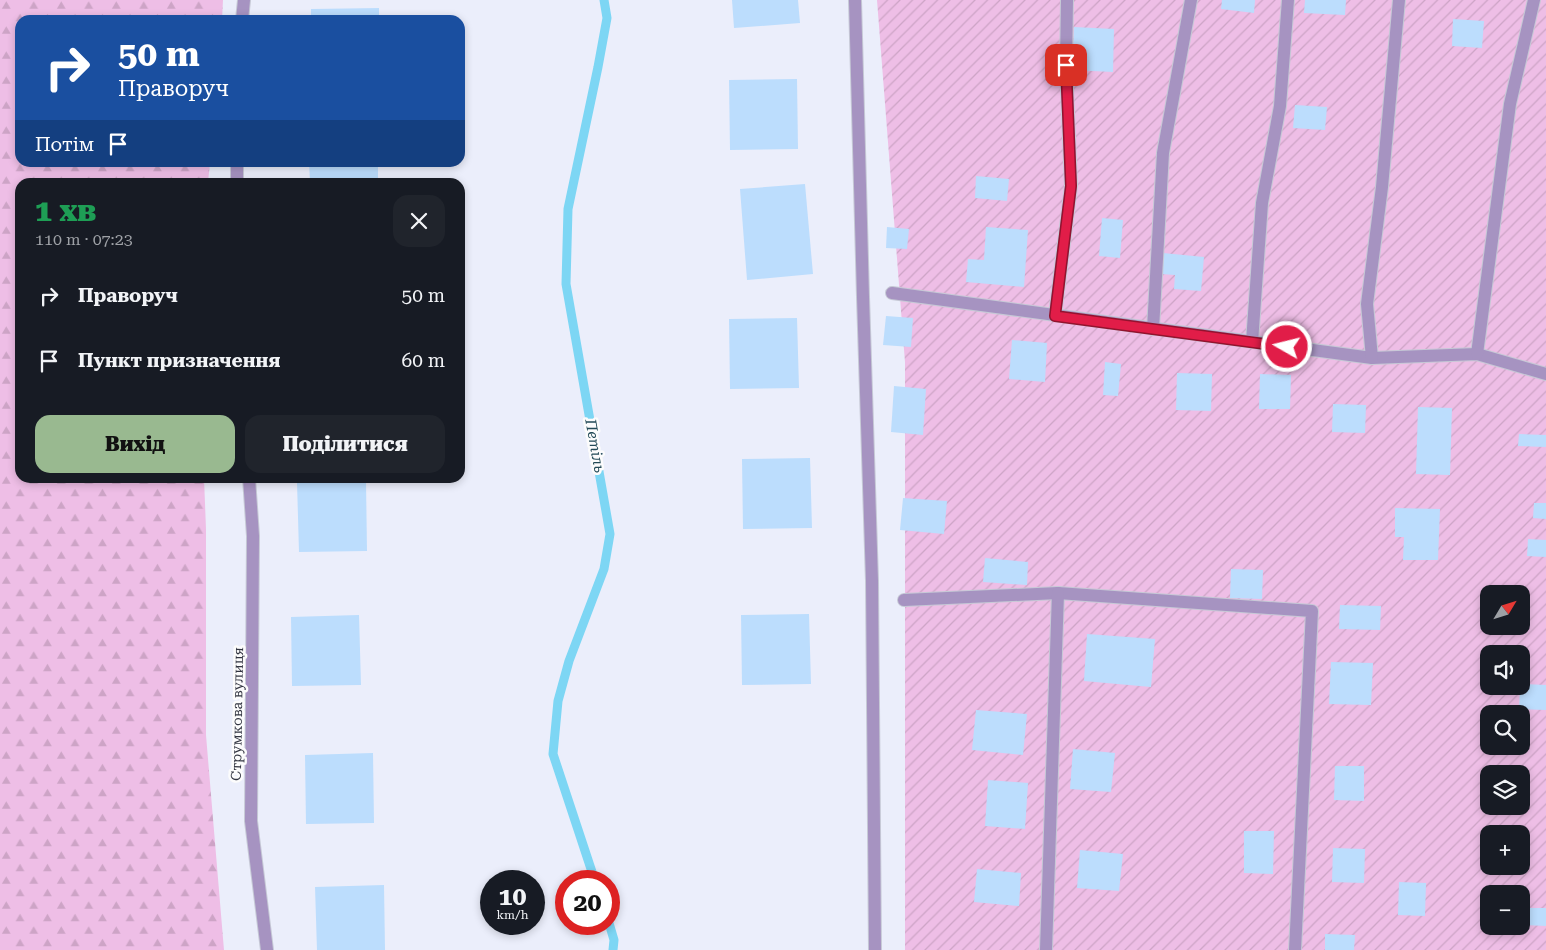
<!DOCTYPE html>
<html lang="uk">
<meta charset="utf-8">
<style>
:root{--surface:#171b24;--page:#20242c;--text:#f1f3f6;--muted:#9ea1a6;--accent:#99b990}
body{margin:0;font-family:"Roboto Serif",serif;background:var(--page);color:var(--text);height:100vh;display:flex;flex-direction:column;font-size:19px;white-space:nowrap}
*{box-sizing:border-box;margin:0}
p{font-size:16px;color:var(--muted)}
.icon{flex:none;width:28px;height:28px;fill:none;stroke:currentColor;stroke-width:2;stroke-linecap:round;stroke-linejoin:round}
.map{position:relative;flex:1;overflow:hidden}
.side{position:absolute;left:15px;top:178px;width:450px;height:305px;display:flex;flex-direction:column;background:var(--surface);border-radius:15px;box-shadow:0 2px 8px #0003}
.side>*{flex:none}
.hud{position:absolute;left:15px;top:15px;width:450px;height:152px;border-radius:15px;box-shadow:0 2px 8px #0003;background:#1a4fa0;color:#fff;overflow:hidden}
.needle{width:32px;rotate:52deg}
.tools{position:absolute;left:1480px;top:585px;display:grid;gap:10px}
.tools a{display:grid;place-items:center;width:50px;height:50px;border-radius:10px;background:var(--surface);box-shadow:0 2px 8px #0003;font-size:25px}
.speed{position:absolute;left:480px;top:870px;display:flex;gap:10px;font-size:25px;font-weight:700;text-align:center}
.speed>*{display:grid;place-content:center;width:65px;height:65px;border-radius:50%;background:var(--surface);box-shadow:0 2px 8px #0003;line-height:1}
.speed small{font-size:12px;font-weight:400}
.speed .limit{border:8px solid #d22;background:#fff;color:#111}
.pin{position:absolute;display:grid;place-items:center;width:42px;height:42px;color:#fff;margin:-21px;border-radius:10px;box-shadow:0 2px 8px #0006}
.me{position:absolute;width:55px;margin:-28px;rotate:278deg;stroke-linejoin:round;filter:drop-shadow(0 0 4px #0008)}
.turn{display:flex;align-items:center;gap:18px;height:105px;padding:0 20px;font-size:22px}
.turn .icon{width:65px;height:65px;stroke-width:2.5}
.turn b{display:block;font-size:35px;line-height:42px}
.then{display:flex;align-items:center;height:48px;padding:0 20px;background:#0003;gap:10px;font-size:19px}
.round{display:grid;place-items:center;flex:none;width:52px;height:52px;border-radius:15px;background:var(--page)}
.overview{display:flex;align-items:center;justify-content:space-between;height:85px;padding:0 20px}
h1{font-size:30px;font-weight:800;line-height:38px;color:#1e9e55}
.cta{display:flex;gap:10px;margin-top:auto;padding:10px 20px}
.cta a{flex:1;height:58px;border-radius:15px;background:var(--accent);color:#111;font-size:20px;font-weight:800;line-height:58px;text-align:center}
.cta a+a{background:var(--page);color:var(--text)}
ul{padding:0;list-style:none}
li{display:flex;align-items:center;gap:15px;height:65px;padding:0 20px}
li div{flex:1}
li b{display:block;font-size:19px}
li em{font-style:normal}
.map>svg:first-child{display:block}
</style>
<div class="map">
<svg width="1546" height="950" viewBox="0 0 1546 950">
<defs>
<pattern id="forest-firs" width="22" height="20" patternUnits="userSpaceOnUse" patternTransform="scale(1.25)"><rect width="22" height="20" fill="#eebee6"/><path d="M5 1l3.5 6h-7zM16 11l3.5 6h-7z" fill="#cda4c6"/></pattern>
<pattern id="garden-furrows" width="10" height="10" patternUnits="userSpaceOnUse" patternTransform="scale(1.25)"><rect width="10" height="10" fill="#eebee6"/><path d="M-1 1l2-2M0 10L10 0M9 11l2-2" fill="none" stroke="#cda4c6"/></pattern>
</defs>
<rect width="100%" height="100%" fill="#ebeefb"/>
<path fill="url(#forest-firs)" d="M 0,0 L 223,0 L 222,20 L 20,20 L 20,162 L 210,163 L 208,182 L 20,182 L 20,478 L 204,478 L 206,529 L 206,735 L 224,950 L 0,950 Z"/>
<path fill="url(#garden-furrows)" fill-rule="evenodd" d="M 877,0 L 1546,0 L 1546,950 L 905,950 L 905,362 ZM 1489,594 L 1521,594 L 1521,626 L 1489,626 ZM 1489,654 L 1521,654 L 1521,686 L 1489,686 ZM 1489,714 L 1521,714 L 1521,746 L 1489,746 ZM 1489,774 L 1521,774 L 1521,806 L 1489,806 ZM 1489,834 L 1521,834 L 1521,866 L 1489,866 ZM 1489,894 L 1521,894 L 1521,926 L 1489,926 Z"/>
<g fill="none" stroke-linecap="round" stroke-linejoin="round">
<g stroke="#7dd6f4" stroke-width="9">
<path d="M 595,881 L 553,754 L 558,701 L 569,661 L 604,569 L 610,534 L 566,284 L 568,209 L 598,67 L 607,18 L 604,0"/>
<path d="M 609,923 L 614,940 L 613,950"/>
</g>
</g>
<g fill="#bcddfd">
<path d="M 732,0 L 798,0 L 800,23 L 734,28 Z"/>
<path d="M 1222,0 L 1255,0 L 1254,13 L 1221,9 Z"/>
<path d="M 1305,0 L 1346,0 L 1345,15 L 1304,13 Z"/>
<path d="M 379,8 L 379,20 L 311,20 L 311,9 Z"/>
<path d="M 1453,19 L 1484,21 L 1482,48 L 1452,46 Z"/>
<path d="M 1074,27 L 1114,29 L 1113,72 L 1072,70 Z"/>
<path d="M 797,79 L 798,149 L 730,150 L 729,80 Z"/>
<path d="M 1295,105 L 1327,107 L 1325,130 L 1293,128 Z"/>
<path d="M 309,162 L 378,162 L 378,182 L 310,182 Z"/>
<path d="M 976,176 L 1009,179 L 1007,201 L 975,198 Z"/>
<path d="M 805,184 L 813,274 L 747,280 L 740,189 Z"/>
<path d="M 1102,218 L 1123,220 L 1120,258 L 1099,256 Z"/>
<path d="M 887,227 L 909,229 L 907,249 L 886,248 Z"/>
<path d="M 986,227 L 1028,230 L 1024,287 L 966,282 L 968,259 L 984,260 Z"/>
<path d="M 1163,253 L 1204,257 L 1201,291 L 1174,289 L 1175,275 L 1161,274 Z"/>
<path d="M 886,316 L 913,318 L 911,347 L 883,345 Z"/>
<path d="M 797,318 L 799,388 L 730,389 L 729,319 Z"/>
<path d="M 1012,340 L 1047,343 L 1045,382 L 1009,379 Z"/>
<path d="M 1105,362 L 1121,364 L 1118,396 L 1103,395 Z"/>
<path d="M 1177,373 L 1212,374 L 1211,411 L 1176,410 Z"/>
<path d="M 1260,374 L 1291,375 L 1290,409 L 1259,409 Z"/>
<path d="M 894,386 L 926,389 L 923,435 L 891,432 Z"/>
<path d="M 1333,404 L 1366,405 L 1365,433 L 1332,432 Z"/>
<path d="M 1418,407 L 1452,408 L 1450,475 L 1416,474 Z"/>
<path d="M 1519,434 L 1546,435 L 1546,447 L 1518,446 Z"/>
<path d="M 810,458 L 812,528 L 743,529 L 742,459 Z"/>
<path d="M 366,481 L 367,551 L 299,552 L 297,482 Z"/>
<path d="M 903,498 L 947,501 L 944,534 L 900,530 Z"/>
<path d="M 1534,503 L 1546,503 L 1546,519 L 1533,518 Z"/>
<path d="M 1395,508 L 1440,509 L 1438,560 L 1403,560 L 1404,537 L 1395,537 Z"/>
<path d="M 1528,539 L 1546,540 L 1546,557 L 1527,556 Z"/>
<path d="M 985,558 L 1028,562 L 1027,585 L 983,582 Z"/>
<path d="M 1231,569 L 1263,570 L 1262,599 L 1230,598 Z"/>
<path d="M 1340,605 L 1381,606 L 1380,630 L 1339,629 Z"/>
<path d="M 809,614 L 811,684 L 742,685 L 741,615 Z"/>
<path d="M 359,615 L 361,685 L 292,686 L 291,617 Z"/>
<path d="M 1087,634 L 1155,639 L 1151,687 L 1084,681 Z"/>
<path d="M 1331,662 L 1373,663 L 1371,705 L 1329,704 Z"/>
<path d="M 1521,684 L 1546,685 L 1546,710 L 1519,709 L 1520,686 L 1521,686 Z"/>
<path d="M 976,710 L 1027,714 L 1023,755 L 972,750 Z"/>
<path d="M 1073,749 L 1115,753 L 1111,792 L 1070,789 Z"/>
<path d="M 373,753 L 374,823 L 306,824 L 305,755 Z"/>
<path d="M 1335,766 L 1364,766 L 1364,801 L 1334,800 Z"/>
<path d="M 988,780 L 1028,783 L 1025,829 L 985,826 Z"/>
<path d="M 1244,831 L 1274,831 L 1273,874 L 1244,873 Z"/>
<path d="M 1333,848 L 1365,849 L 1364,883 L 1332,882 Z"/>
<path d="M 1080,850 L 1123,854 L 1119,891 L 1077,888 Z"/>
<path d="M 977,869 L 1021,873 L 1019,906 L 974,902 Z"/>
<path d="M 1399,882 L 1426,883 L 1425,916 L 1398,915 Z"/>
<path d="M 384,885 L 385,950 L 317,950 L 315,887 Z"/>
<path d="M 1521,908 L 1546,908 L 1546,926 L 1521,925 Z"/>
<path d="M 1325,934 L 1355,935 L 1354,950 L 1325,950 Z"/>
</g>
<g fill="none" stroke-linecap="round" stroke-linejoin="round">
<g stroke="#c6c9d6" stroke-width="14">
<g id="service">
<path d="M 892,293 L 1372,358 L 1477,354 L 1546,374"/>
<path d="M 1055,315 L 1071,186 L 1066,65 L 1067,0"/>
<path d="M 1153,329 L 1163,153 L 1191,0"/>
<path d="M 1252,342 L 1262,203 L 1280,106 L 1288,0"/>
<path d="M 1477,354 L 1510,104 L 1534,0"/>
<path d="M 1372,358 L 1367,304 L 1382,187 L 1399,0"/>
<path d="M 904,600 L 1058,593 L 1312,611 L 1295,950"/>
<path d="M 1046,950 L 1058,593"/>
</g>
</g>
<g stroke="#c6c9d6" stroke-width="14">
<g id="minor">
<path d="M 855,0 L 863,297 L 872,581 L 875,950"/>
<path d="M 242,20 L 244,0"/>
<path d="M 237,162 L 237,182"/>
<path d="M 249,478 L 253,536 L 251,821 L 267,950"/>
</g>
</g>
<use href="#service" stroke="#a693c1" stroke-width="12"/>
<use href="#minor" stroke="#a693c1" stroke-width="12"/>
</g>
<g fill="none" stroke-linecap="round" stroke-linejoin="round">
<g stroke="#92132f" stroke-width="12">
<path id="route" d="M 1066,65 L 1071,186 L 1055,316 L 1287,347"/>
</g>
<use href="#route" stroke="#e11d48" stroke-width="9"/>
</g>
<g text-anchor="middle" stroke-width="5" stroke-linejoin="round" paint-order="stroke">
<g font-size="14" fill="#313440" stroke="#fcfcfc">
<text transform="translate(237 714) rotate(-89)" y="5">Струмкова вулиця</text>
</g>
<g font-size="15" font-style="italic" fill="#234a57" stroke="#fcfcfc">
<text transform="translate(595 446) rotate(80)" y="5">Петіль</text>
</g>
</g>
</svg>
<div class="tools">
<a><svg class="needle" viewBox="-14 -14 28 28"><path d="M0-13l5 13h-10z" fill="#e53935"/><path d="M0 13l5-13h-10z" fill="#9ea1a6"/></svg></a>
<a><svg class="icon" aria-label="sound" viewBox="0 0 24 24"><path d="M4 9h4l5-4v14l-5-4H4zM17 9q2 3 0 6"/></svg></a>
<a><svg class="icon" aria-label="search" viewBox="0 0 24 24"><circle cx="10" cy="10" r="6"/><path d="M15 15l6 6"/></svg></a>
<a><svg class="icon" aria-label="layers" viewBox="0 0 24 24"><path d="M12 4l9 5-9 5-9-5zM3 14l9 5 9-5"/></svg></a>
<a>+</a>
<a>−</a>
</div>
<div class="speed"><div>10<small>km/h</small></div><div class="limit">20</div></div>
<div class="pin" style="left:1066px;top:65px;background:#d93025"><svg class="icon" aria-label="arrive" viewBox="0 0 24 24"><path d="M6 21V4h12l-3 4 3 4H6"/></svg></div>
<svg class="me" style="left:1287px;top:347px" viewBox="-20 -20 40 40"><circle r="17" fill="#e11d48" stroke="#fff" stroke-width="3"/><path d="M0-11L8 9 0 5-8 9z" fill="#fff"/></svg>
<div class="hud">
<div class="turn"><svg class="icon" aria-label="right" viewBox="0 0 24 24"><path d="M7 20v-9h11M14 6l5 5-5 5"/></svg><div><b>50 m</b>Праворуч</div></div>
<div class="then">Потім<svg class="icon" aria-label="arrive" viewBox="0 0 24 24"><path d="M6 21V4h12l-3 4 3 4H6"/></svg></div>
</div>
<section class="side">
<div class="overview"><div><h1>1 хв</h1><p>110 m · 07:23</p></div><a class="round"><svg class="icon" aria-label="close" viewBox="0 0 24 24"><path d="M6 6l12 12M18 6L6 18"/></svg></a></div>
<ul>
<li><svg class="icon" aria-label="right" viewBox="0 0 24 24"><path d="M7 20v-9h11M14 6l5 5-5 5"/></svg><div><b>Праворуч</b></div><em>50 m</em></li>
<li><svg class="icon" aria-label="arrive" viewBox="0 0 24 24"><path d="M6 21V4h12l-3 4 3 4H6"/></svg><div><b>Пункт призначення</b></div><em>60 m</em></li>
</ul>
<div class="cta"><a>Вихід</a><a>Поділитися</a></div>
</section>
</div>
